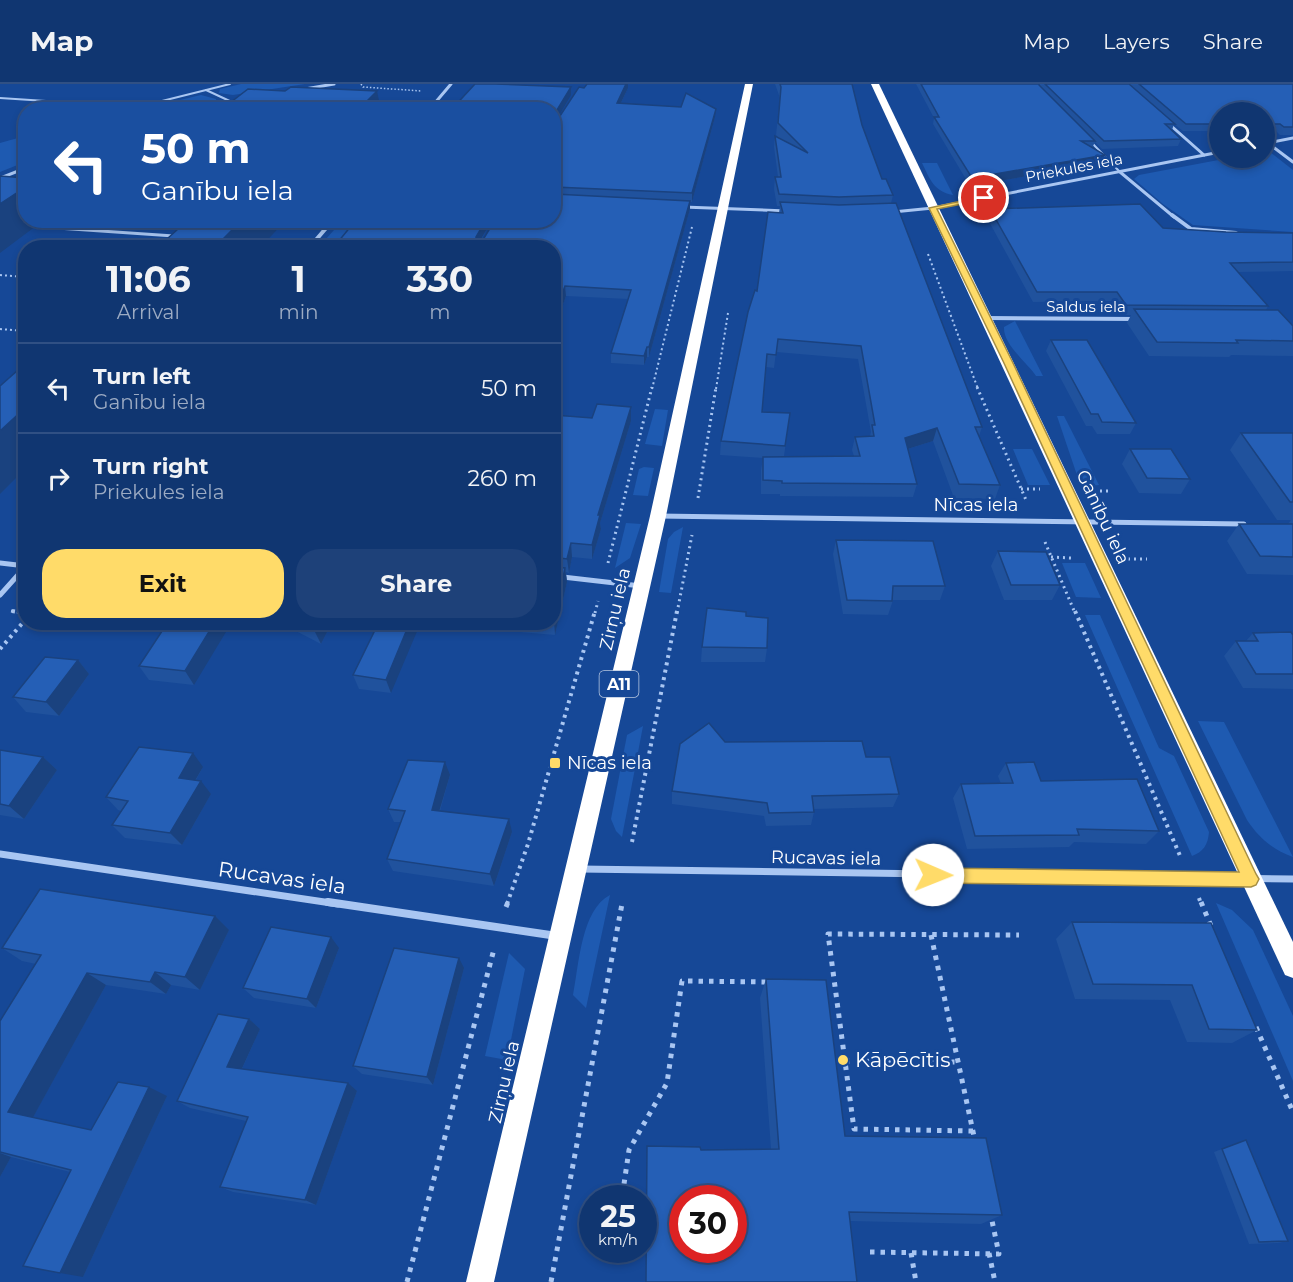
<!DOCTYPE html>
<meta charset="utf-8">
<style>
:root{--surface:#103671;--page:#1e4179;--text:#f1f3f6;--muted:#9cabc3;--line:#305084;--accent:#ffdb69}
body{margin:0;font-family:Montserrat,sans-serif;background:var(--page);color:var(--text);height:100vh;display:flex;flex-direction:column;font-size:22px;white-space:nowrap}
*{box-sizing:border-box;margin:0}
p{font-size:20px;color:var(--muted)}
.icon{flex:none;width:33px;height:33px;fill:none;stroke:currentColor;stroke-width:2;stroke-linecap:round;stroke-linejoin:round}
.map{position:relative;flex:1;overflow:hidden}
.side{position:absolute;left:18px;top:156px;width:543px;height:390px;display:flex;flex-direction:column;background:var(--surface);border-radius:24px;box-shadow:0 3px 9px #0003,0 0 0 2px var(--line)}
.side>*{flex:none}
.guide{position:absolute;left:18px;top:18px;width:543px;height:126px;border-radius:24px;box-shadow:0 3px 9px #0003,0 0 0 2px var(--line);background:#1a4fa0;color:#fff;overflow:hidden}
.tools{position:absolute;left:1209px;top:18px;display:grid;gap:12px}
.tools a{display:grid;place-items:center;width:66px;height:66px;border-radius:50%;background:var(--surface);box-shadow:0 3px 9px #0003,0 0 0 2px var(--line);font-size:30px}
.speed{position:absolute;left:579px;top:1101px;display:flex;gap:12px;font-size:30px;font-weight:700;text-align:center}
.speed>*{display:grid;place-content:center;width:78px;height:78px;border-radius:50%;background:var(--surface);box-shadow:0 3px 9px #0003,0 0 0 2px var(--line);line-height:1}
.speed small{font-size:15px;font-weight:400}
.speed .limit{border:9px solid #d22;background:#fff;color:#111}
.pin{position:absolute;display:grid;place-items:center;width:51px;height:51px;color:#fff;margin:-26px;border:3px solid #fff;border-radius:50%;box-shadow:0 2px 6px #0007}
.me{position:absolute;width:66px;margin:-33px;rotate:91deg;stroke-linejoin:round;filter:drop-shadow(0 0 4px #0008)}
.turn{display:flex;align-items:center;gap:21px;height:126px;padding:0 24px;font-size:27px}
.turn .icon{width:78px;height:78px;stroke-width:2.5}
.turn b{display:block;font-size:42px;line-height:51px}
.eta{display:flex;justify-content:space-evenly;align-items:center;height:102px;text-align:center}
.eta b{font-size:36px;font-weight:700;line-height:42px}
.primary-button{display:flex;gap:12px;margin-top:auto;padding:12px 24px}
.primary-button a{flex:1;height:69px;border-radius:24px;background:var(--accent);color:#111;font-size:24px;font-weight:700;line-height:69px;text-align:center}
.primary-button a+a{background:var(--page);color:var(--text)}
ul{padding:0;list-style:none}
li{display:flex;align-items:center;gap:18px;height:90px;padding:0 24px;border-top:2px solid var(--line)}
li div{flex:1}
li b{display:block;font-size:22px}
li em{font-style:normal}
header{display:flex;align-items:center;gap:36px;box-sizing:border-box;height:84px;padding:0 30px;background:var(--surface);border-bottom:2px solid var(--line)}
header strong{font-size:28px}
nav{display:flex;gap:33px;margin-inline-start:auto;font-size:21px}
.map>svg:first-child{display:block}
</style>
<header>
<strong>Map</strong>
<nav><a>Map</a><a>Layers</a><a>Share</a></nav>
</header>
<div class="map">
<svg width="1293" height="1198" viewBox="0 0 1293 1198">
<rect width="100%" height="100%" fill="#164897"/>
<g fill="#1e5ab1">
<path d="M 241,0 L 305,0 L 233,11 L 219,9 L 220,5 Z"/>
<path d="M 201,11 L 216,15 L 216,19 L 196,25 L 137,26 Z"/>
<path d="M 25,52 L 25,78 L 0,88 L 0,59 Z"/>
<path d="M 1265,67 L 1270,68 L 1293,86 L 1293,148 L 1193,141 L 1163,120 L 1134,95 L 1139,91 L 1229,74 L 1264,74 Z"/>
<path d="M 922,79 L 937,79 L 953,111 C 933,107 930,95 922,79 Z"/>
<path d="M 342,137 L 356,137 L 334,163 L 318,164 Z"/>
<path d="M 1015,237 L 1043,292 L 1036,292 C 1027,278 1003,261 1004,243 Z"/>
<path d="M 655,325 L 668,326 L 662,362 L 645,360 Z"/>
<path d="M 1057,332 L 1064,332 L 1099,401 L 1081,403 Z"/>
<path d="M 1013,365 L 1032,365 L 1050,401 L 1028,401 Z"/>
<path d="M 644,383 L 654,384 L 648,412 L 633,411 L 639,385 Z"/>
<path d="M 626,439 L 641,440 L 630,474 L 615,484 Z"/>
<path d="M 683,443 L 671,509 L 659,508 L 668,455 L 674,448 Z"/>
<path d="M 1062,479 L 1085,479 L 1101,514 L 1076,513 Z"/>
<path d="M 1085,531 L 1100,531 L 1159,664 L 1174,672 L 1209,748 C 1208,761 1203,768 1192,772 Z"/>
<path d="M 1198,637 L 1224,638 L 1293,773 C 1273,766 1259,754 1247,736 Z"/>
<path d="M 643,642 L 622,753 L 616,747 L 611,735 L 627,651 Z"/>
<path d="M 610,811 L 586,924 L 573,911 C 579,881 581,826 610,811 Z"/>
<path d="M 1216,819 L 1232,826 L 1253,846 L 1293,932 L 1293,997 Z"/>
<path d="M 509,869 L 525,885 L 507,976 L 485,972 Z"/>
</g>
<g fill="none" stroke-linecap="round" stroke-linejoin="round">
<path stroke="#a9c6f2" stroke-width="1.5" stroke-dasharray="1.5 2" stroke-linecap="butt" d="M 361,0 L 363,3 L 422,7"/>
<g stroke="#a9c6f2" stroke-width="2" stroke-dasharray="2 3" stroke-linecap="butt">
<path d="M 928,170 L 978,305"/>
<path d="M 0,191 L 26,193"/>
<path d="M 26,198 L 16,207 L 26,217"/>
<path d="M 0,245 L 26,247"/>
<path d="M 652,305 L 692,143"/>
<path d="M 716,305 L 728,229"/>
</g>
<g stroke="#a9c6f2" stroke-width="3" stroke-dasharray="2 4" stroke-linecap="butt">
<path d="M 977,303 L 1026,416"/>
<path d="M 1021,405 L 1040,405"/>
<path d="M 1094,407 L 1111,407"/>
<path d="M 698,414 L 716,303"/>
<path d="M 1045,458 L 1075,529"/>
<path d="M 1051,473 L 1071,474"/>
<path d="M 1128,475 L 1147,475"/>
<path d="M 608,479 L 652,303"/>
<path d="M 11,527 L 23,529"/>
<path d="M 595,529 L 598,517"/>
<path d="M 677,529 L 692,451"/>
</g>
<g stroke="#a9c6f2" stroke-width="4" stroke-dasharray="3 4.5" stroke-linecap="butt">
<path d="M 12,527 L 26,529"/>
<path d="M 1075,527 L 1181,774"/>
<path d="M 0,565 L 26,535"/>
<path d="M 632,758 L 677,527"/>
<path d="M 1199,814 L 1201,820"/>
<path d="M 507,820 L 528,760 L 595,527"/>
</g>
<g stroke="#a9c6f2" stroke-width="5" stroke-dasharray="4.5 6" stroke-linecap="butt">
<path d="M 1201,818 L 1211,842"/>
<path d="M 506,823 L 508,818"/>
<path d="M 931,851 L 975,1057"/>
<path d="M 1256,943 L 1293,1028"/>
<path d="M 845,977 L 958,978"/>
<path d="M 973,1047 L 854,1045 L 828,850 L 1019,851"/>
<path d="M 624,1100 L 629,1066 L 667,999 L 682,897 L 768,898"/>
<path d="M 870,1168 L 999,1170 L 991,1132"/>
<path d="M 911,1169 L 916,1198"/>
<path d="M 989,1169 L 995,1198"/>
<path d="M 407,1198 L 494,865"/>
<path d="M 551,1198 L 622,820"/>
</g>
<g stroke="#a9c6f2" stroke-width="2">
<path d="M 206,6 L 234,19"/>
<path d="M 0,14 L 138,23 L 230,0"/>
<path d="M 1091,58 L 1120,88"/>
</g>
<path stroke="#a9c6f2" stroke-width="3" d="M 67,136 L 57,144 L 174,152"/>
<g stroke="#a9c6f2" stroke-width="3">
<path d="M 305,5 L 334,0"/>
<path d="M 209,26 L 233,19"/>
<path d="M 429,26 L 451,0"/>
<path d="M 1169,40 L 1204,71"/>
<path d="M 1267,59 L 1293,54"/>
<path d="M 1268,59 L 1293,78"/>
<path d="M 1120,88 L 1174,133"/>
<path d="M 0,94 L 26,84"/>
<path d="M 683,123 L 787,127"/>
<path d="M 893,128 L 933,124 L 1220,68"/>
</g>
<g stroke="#a9c6f2" stroke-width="4">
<path d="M 1172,131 L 1191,145 L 1236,149"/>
<path d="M 309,164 L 333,136"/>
<path d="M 987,234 L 1136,235"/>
</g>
<g stroke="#a9c6f2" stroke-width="5">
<path d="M 658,432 L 1244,440"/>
<path d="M 0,479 L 26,482"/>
<path d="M 554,492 L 641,502"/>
<path d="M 0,511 L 26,482"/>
</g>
<g stroke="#a9c6f2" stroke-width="7">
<path d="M 0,770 L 338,820"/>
<path d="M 580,785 L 1293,795"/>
</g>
<path stroke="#a9c6f2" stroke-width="8" d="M 328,818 L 557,852"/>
<g fill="#fff" fill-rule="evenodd">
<path d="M 745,0 L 753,0 L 666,432 L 494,1198 L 466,1198 L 650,432 Z"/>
<path d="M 871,0 L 879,0 L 1293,858 L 1293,894 L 1285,891 Z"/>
</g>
</g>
<g fill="#20529d" fill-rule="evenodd">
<path d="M 775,0 L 852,0 L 862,41 L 882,95 L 893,111 L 891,119 L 982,343 L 979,352 L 1000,401 L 995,415 L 954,414 L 933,357 L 908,365 L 917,400 L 913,413 L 780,412 L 780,410 L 761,410 L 761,386 L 763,374 L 720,371 L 721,357 L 757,207 L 779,129 L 780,122 L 777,122 L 774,105 L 775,93 L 778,93 L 774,63 L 775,52 L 779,54 L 776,51 L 780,14 ZM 776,268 L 858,275 L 871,348 L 870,352 L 855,353 L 852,366 L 854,372 L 784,372 L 790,329 L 762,328 L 766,283 L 774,284 Z"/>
<path d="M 916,0 L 1293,0 L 1293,51 L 1280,51 L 1276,47 L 1264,47 L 1264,28 L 1220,28 L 1220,47 L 1183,47 L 1174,40 L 1172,46 L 1181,55 L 1178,62 L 1102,65 L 1095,58 L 1092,64 L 1102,79 L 970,102 L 933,40 L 934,34 Z"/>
<path d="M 628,4 L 621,19 L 715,33 L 692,118 L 690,118 L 690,125 L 649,273 L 647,273 L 644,281 L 611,279 L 611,269 L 628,215 L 566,212 L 554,245 L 554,164 L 333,164 L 356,136 L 492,136 L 480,158 L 481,159 L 554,41 Z"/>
<path d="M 990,125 L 1163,144 L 1226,148 L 1293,149 L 1293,187 L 1238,188 L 1268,222 L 1266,226 L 1293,242 L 1293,272 L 1231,271 L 1229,273 L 1149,272 L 1127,239 L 1131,231 L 1122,231 L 1113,217 L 1033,218 L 987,134 Z"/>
<path d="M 1051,256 L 1136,339 L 1130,350 L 1097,350 L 1092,342 L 1086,342 L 1046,267 Z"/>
<path d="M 554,331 L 631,337 L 600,439 L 601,445 L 592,475 L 572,473 L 569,489 L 566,488 L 567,498 L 555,551 L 508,547 L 507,545 L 470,541 L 469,538 L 554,538 Z"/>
<path d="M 1241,349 L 1293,349 L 1293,491 L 1247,490 L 1227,457 L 1239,440 L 1288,440 L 1291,436 L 1277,436 L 1230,366 Z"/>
<path d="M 1130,365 L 1190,395 L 1181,410 L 1139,409 L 1122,380 Z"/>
<path d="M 836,456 L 945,502 L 940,516 L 893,516 L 888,531 L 843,530 L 833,470 Z"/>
<path d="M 998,467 L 1060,501 L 1052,516 L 1004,516 L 991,482 Z"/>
<path d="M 746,532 L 767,564 L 765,578 L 701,578 L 702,563 Z"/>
<path d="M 168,538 L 194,601 L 149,596 L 139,582 Z"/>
<path d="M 290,538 L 332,538 L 321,560 L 294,546 Z"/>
<path d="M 379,538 L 391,609 L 359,605 L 353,591 Z"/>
<path d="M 1253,549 L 1293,551 L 1293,605 L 1243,604 L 1224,572 L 1236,557 L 1246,557 Z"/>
<path d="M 78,576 L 89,590 L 59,632 L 26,628 L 13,613 Z"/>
<path d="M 725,658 L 866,673 L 899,710 L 893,723 L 814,725 L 814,728 L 811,741 L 766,742 L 764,732 L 672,720 L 672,707 Z"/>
<path d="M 0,666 L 43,673 L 57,686 L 24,735 L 0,731 Z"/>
<path d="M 1006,679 L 1041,697 L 1159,747 L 1146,760 L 1074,758 L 1069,763 L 967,765 L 953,714 L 961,700 L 1001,700 L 998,692 Z"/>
<path d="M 203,683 L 196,696 L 211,710 L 182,761 L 125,754 L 112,741 L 121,727 L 118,726 L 106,713 Z"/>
<path d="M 450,691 L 440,727 L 512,748 L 494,802 L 393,787 L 387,775 L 401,738 L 394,738 L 388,725 Z"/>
<path d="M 1072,838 L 1211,839 L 1257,946 L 1232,959 L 1187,958 L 1170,916 L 1075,915 L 1056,855 Z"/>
<path d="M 229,846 L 200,906 L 171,901 L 166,910 L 106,901 L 33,1033 L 91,1046 L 167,1012 L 83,1193 L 70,1088 L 11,1073 L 0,1093 L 0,937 L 36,880 L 22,877 L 2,864 Z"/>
<path d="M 339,864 L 316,924 L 254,914 L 243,904 Z"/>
<path d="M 464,884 L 433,1001 L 362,990 L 353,982 Z"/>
<path d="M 766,895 L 845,1052 L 1002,1131 L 981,1140 L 850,1137 L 701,1066 L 771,1065 L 760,914 Z"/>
<path d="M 249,935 L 260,945 L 242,985 L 357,1007 L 316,1121 L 233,1108 L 220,1103 L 246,1037 L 190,1024 L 177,1017 Z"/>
<path d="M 1246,1056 L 1288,1157 L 1278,1159 L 1249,1160 L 1214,1068 Z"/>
</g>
<g fill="#1a427f">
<path d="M 626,0 L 628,0 L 628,4 L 617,27 L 617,19 Z"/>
<path d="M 571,3 L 571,11 L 554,40 L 554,31 Z"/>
<path d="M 377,7 L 381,26 L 358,26 Z"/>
<path d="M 716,25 L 715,33 L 692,118 L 692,109 Z"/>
<path d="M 1105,71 L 1102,79 L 970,102 L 972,94 Z"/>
<path d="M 26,103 L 26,136 L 44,136 L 0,169 L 0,120 Z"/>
<path d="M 690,117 L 690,125 L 649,273 L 649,263 Z"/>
<path d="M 242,136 L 286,136 L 260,164 L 214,164 Z"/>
<path d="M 486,136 L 492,136 L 477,162 L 476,153 Z"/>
<path d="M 565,202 L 566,212 L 554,245 L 554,233 Z"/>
<path d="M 647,263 L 647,273 L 644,281 L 644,272 Z"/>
<path d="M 26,323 L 26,384 L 0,410 L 0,347 Z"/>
<path d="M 631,323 L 631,337 L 600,439 L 601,445 L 592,475 L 592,461 L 598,431 Z"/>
<path d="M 937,344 L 933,357 L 901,367 L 905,354 Z"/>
<path d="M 571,459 L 572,473 L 569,489 L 567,475 Z"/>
<path d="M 565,484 L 567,498 L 555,551 L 554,537 Z"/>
<path d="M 215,538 L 232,538 L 194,601 L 185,587 Z"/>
<path d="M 319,538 L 332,538 L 321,560 L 314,546 Z"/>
<path d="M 410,538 L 421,538 L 391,609 L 386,596 Z"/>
<path d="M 78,576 L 89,590 L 59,632 L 46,618 Z"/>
<path d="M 193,669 L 203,683 L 189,707 L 179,694 Z"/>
<path d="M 43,673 L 57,686 L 24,735 L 9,722 Z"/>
<path d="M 445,678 L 450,691 L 436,738 L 432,726 Z"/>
<path d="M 201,697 L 211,710 L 182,761 L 170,749 Z"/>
<path d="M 509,735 L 512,748 L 494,802 L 490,790 Z"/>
<path d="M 215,832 L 229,846 L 200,906 L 185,893 Z"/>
<path d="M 331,853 L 339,864 L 316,924 L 307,915 Z"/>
<path d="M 459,874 L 464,884 L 433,1001 L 427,993 Z"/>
<path d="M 155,888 L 171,901 L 166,910 L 150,898 Z"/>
<path d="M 87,889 L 106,901 L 31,1037 L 8,1028 Z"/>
<path d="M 249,935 L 260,945 L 239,991 L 227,983 Z"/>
<path d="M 348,999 L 357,1007 L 316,1121 L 305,1116 Z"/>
<path d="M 149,1003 L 167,1012 L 83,1193 L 60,1189 Z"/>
<path d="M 0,1069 L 11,1073 L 0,1093 Z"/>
</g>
<g fill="#255fb6" stroke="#1a427f" stroke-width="1.5" fill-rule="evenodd">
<path d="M 475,0 L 495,0 L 571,3 L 554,31 L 554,26 L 451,26 Z"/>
<path d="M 587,0 L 626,0 L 617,19 L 681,23 L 686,9 L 716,25 L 692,109 L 554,103 L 554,41 L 579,3 L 584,4 Z"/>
<path d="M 780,0 L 852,0 L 862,41 L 882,95 L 886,95 L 893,111 L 839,113 L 779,110 L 775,93 L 781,93 L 775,52 L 808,69 L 778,39 L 781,3 Z"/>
<path d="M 921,0 L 1039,0 L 1039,1 L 1095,57 L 1081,57 L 1105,71 L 972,94 L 934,33 L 939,33 Z"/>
<path d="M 1045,0 L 1129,0 L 1175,40 L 1165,40 L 1181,55 L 1104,57 Z"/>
<path d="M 1139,0 L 1293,0 L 1293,43 L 1284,43 L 1280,40 L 1264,40 L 1264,28 L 1220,28 L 1220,40 L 1186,40 Z"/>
<path d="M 291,3 L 377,7 L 358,26 L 180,26 L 187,20 L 220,22 L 222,25 L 248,5 L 285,7 Z"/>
<path d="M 0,92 L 26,94 L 26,103 L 0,120 Z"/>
<path d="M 554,110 L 690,117 L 649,263 L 647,263 L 644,272 L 611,269 L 631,206 L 565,202 L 554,233 L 554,164 L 333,164 L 356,136 L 486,136 L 476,153 L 476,157 L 481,159 L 495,136 L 554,136 Z"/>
<path d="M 780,118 L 839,121 L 896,119 L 982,343 L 975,343 L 1000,401 L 959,400 L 937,344 L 905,354 L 917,400 L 782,399 L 782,397 L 763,396 L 763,373 L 860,372 L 855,353 L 874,352 L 872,341 L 875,341 L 861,262 L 778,255 L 776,271 L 767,270 L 762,328 L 790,329 L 785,362 L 721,357 L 748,228 L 755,206 L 757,207 L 768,128 L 783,129 Z"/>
<path d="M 1140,120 L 1163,144 L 1226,148 L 1293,149 L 1293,178 L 1230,179 L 1268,222 L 1126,221 L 1117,208 L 1037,208 L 990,125 Z"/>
<path d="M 188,136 L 242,136 L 214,164 L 157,164 Z"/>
<path d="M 1134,225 L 1278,226 L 1293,242 L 1293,257 L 1236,256 L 1238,259 L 1157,258 Z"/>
<path d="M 1051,256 L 1087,256 L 1136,339 L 1102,338 L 1098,330 L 1091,330 Z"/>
<path d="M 26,279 L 26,323 L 0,347 L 0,302 Z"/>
<path d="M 597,320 L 631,323 L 598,431 L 600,431 L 592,461 L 571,459 L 567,475 L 554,473 L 554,331 L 592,334 Z"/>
<path d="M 1241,349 L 1293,349 L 1293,418 L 1290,418 Z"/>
<path d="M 1130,365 L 1171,365 L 1190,395 L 1147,394 Z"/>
<path d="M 1239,440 L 1293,440 L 1293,473 L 1260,472 Z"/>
<path d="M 836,456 L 933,457 L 945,502 L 893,502 L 892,517 L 847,516 Z"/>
<path d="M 998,467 L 1046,468 L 1060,501 L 1011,501 Z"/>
<path d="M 554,483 L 565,484 L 554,537 Z"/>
<path d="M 707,524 L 746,528 L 746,532 L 768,534 L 767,564 L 702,563 Z"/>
<path d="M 168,538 L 215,538 L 185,587 L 139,582 Z"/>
<path d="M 299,538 L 319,538 L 314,546 Z"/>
<path d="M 379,538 L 410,538 L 386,596 L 353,591 Z"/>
<path d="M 1291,548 L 1293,551 L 1293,590 L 1256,590 L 1236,557 L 1258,557 L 1253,549 Z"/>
<path d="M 45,573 L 78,576 L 46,618 L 13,613 Z"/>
<path d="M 709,639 L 725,658 L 862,657 L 866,673 L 890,673 L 899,710 L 812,712 L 814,728 L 769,729 L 767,719 L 672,707 L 680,660 Z"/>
<path d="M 139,663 L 193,669 L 179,694 L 201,697 L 170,749 L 112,741 L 128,717 L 106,713 Z"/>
<path d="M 0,666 L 43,673 L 9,722 L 0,720 Z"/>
<path d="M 408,676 L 445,678 L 432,726 L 509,735 L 490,790 L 387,775 L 405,727 L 388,725 Z"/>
<path d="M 1034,678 L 1041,697 L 1137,695 L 1159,747 L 1077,745 L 1079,751 L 975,752 L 961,700 L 1013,699 L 1006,679 Z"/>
<path d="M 40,805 L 215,832 L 185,893 L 155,888 L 150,898 L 87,889 L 8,1028 L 91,1046 L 118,998 L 149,1003 L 60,1189 L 23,1182 L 71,1086 L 0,1068 L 0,937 L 41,871 L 2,864 Z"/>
<path d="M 1072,838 L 1211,839 L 1257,946 L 1209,945 L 1192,901 L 1093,900 Z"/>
<path d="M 271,843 L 331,853 L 307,915 L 243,904 Z"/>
<path d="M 394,864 L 459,874 L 427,993 L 353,982 Z"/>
<path d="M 766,895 L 826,896 L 845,1052 L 986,1054 L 1002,1131 L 849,1128 L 857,1198 L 646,1198 L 647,1062 L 700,1063 L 701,1066 L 779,1065 ZM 682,1114 L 734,1114 L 734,1166 L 682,1166 Z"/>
<path d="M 218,930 L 249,935 L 227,983 L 348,999 L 305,1116 L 220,1103 L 248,1033 L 177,1017 Z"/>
<path d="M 1246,1056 L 1288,1157 L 1259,1158 L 1222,1065 Z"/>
</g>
<path fill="#ffdb69" stroke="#a68e44" stroke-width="1.5" d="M 984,112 L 987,115 L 937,125 L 1012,277 L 1256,790 L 1259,795 L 1256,801 L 1251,803 L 933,799 L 927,796 L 924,791 L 927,786 L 933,784 L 1239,788 L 1003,277 L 929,124 Z"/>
<g fill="#ffdb69" stroke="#164897" stroke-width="2">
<rect x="549" y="673" width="12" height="12" rx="3"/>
<circle cx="843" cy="976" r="6"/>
</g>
<g text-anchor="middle" stroke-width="6" stroke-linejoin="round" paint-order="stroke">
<g font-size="15" fill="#fff" stroke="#164897">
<text transform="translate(1074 84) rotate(-11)" y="5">Priekules iela</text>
<text x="1086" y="228">Saldus iela</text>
</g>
<rect fill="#164897" stroke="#b9c8e0" stroke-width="1.5" x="599.5" y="587" width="39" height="26" rx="4.5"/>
<g font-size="16" font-weight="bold" fill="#fff">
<text x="619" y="606">A11</text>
</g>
<g font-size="18" fill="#fff" stroke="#164897">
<text x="976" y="427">Nīcas iela</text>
<text transform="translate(1103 433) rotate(65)" y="6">Ganību iela</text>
<text transform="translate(615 525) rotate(-77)" y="6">Zirņu iela</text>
<text transform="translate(826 774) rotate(1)" y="6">Rucavas iela</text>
<text transform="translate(504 998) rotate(-77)" y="6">Zirņu iela</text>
</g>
<g font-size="18" fill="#fff" stroke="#164897" text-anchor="start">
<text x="567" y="685">Nīcas iela</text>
</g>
<g font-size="21" fill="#fff" stroke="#164897">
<text transform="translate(282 794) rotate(8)" y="7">Rucavas iela</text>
</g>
<g font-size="21" fill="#fff" stroke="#164897" text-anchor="start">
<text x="855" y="983">Kāpēcītis</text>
</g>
</g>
</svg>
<div class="tools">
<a><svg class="icon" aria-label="search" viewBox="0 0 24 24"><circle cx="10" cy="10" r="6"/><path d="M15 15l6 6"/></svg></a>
</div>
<div class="speed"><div>25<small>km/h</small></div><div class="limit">30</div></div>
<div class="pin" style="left:984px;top:114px;background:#d93025"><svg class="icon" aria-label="arrive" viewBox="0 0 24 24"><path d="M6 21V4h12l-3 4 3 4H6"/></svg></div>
<svg class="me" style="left:933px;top:791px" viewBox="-20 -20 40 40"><circle r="19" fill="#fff"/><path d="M0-13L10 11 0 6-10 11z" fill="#ffdb69"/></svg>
<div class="guide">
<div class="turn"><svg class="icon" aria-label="left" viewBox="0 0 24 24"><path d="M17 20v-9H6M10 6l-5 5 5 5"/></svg><div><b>50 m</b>Ganību iela</div></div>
</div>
<section class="side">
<div class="eta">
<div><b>11:06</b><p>Arrival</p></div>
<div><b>1</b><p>min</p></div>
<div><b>330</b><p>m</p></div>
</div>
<ul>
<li><svg class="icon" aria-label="left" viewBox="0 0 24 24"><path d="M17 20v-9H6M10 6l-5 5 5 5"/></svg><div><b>Turn left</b><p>Ganību iela</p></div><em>50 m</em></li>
<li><svg class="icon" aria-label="right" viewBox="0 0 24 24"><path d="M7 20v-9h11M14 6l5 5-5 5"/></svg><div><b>Turn right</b><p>Priekules iela</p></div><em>260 m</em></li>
</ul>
<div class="primary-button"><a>Exit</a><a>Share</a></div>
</section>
</div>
